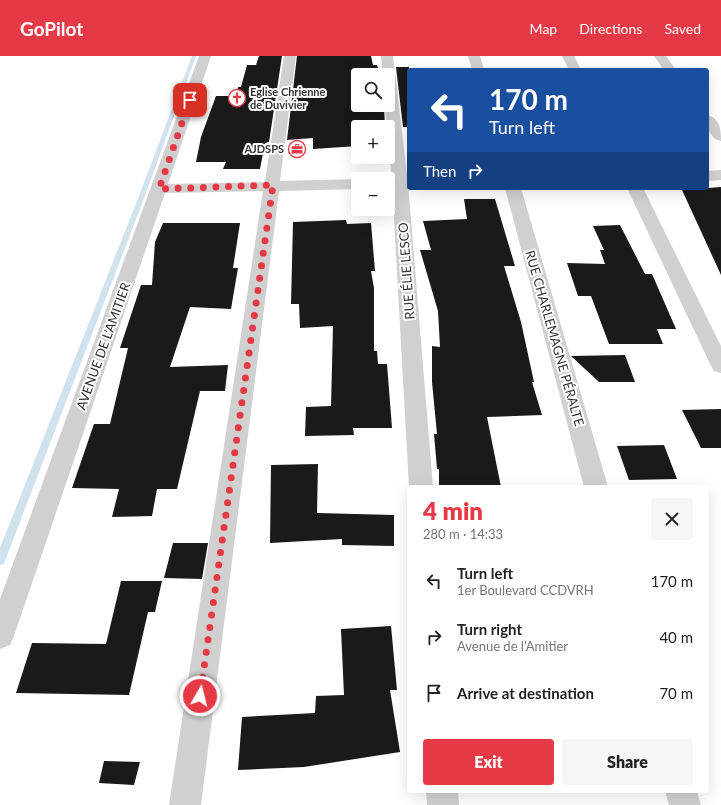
<!DOCTYPE html>
<meta charset="utf-8">
<style>
:root{--surface:#fff;--page:#f6f6f6;--text:#202124;--muted:#757577;--accent:#e63946}
body{margin:0;font-family:Lato,sans-serif;background:var(--page);color:var(--text);height:100vh;display:flex;flex-direction:column;font-size:15px;white-space:nowrap}
*{box-sizing:border-box;margin:0}
p{font-size:13px;color:var(--muted)}
.icon{flex:none;width:22px;height:22px;fill:none;stroke:currentColor;stroke-width:2;stroke-linecap:round;stroke-linejoin:round}
.map{position:relative;flex:1;overflow:hidden}
.details{position:absolute;left:407px;top:429px;width:302px;height:308px;display:flex;flex-direction:column;background:var(--surface);border-radius:4px;box-shadow:0 4px 16px #0002}
.details>*{flex:none}
.banner{position:absolute;left:407px;top:12px;width:302px;height:122px;border-radius:4px;box-shadow:0 4px 16px #0002;background:#1a4fa0;color:#fff;overflow:hidden}
.buttons{position:absolute;left:351px;top:12px;display:grid;gap:8px}
.buttons a{display:grid;place-items:center;width:44px;height:44px;border-radius:4px;background:var(--surface);box-shadow:0 4px 16px #0002;font-size:20px}
.pin{position:absolute;display:grid;place-items:center;width:34px;height:34px;color:#fff;margin:-17px;border-radius:8px;box-shadow:0 2px 6px #0006}
.me{position:absolute;width:44px;margin:-22px;rotate:8deg;stroke-linejoin:round;filter:drop-shadow(0 0 3px #0008)}
.turn{display:flex;align-items:center;gap:14px;height:84px;padding:0 16px;font-size:18px}
.turn .icon{width:52px;height:52px;stroke-width:2.5}
.turn b{display:block;font-size:28px;line-height:34px}
.then{display:flex;align-items:center;height:38px;padding:0 16px;background:#0003;gap:8px;font-size:15px}
.round{display:grid;place-items:center;flex:none;width:42px;height:42px;border-radius:4px;background:var(--page)}
.head{display:flex;align-items:center;justify-content:space-between;height:68px;padding:0 16px}
h1{font-size:24px;font-weight:800;line-height:30px;color:var(--accent)}
.primary-button{display:flex;gap:8px;margin-top:auto;padding:8px 16px}
.primary-button a{flex:1;height:46px;border-radius:4px;background:var(--accent);color:#fff;font-size:16px;font-weight:800;line-height:46px;text-align:center}
.primary-button a+a{background:var(--page);color:var(--text)}
ul{padding:0;list-style:none}
li{display:flex;align-items:center;gap:12px;height:56px;padding:0 16px}
li div{flex:1}
li b{display:block;font-size:15px}
li em{font-style:normal}
header{display:flex;align-items:center;gap:24px;box-sizing:border-box;height:56px;padding:0 20px;background:var(--accent);color:#fff}
header strong{font-size:19px}
nav{display:flex;gap:22px;margin-inline-start:auto;font-size:14px}
.map>svg:first-child{display:block}
</style>
<header>
<strong>GoPilot</strong>
<nav><a>Map</a><a>Directions</a><a>Saved</a></nav>
</header>
<div class="map">
<svg width="721" height="749" viewBox="0 0 721 749">
<rect width="100%" height="100%" fill="#fff"/>
<g fill="none" stroke-linecap="round" stroke-linejoin="round">
<path fill="#cfe2ee" fill-rule="evenodd" d="M 192,0 L 196,0 L 143,145 L 5,505 L 4,508 L 0,509 L 0,492 L 137,145 Z"/>
</g>
<g fill="#1a1a1a">
<path d="M 259,0 L 282,0 L 269,86 L 265,87 L 260,113 L 223,113 L 226,106 L 196,106 L 201,81 L 216,40 L 237,40 L 238,31 L 241,31 L 247,9 L 256,9 Z"/>
<path d="M 297,0 L 371,0 L 373,9 L 377,9 L 378,12 L 381,12 L 381,19 L 358,19 L 358,49 L 384,49 L 385,71 L 358,71 L 358,90 L 313,93 L 313,82 L 287,84 Z"/>
<path d="M 396,11 L 409,11 L 409,71 L 403,71 Z"/>
<path d="M 721,131 L 721,219 L 682,134 Z"/>
<path d="M 464,143 L 495,143 L 515,210 L 504,210 L 521,266 L 534,326 L 532,326 L 542,359 L 487,361 L 501,431 L 439,431 L 439,413 L 437,413 L 434,378 L 437,378 L 432,326 L 432,290 L 440,291 L 438,255 L 420,194 L 431,194 L 423,165 L 467,163 Z"/>
<path d="M 346,164 L 347,168 L 371,167 L 375,215 L 371,215 L 374,232 L 374,295 L 377,295 L 378,308 L 387,308 L 392,372 L 353,372 L 354,379 L 305,380 L 306,351 L 331,350 L 333,270 L 300,272 L 299,248 L 291,248 L 293,166 Z"/>
<path d="M 163,167 L 240,167 L 233,212 L 238,212 L 231,253 L 190,251 L 170,311 L 228,309 L 225,335 L 200,335 L 177,433 L 157,433 L 152,460 L 112,461 L 119,433 L 72,432 L 94,368 L 110,368 L 128,292 L 120,292 L 141,229 L 152,229 L 155,186 Z"/>
<path d="M 620,169 L 645,218 L 652,218 L 676,273 L 657,273 L 663,288 L 609,288 L 591,240 L 578,240 L 567,207 L 605,208 L 600,194 L 604,194 L 593,170 Z"/>
<path d="M 625,299 L 635,326 L 599,326 L 571,300 Z"/>
<path d="M 721,353 L 721,392 L 701,392 L 682,354 Z"/>
<path d="M 664,389 L 677,423 L 629,424 L 617,390 Z"/>
<path d="M 318,408 L 317,457 L 394,459 L 394,490 L 342,489 L 342,483 L 270,487 L 271,409 Z"/>
<path d="M 173,487 L 208,487 L 202,523 L 164,522 Z"/>
<path d="M 121,525 L 162,525 L 155,556 L 148,556 L 129,639 L 16,637 L 32,587 L 106,588 Z"/>
<path d="M 391,570 L 397,634 L 390,634 L 400,696 L 304,711 L 238,714 L 242,661 L 315,657 L 316,640 L 344,639 L 341,573 Z"/>
<path d="M 104,705 L 140,706 L 134,729 L 99,727 Z"/>
</g>
<g fill="none" stroke-linecap="round" stroke-linejoin="round">
<g fill="#d0d0d0" fill-rule="evenodd">
<path d="M 199,0 L 211,0 L 168,128 L 265,126 L 284,0 L 296,0 L 280,125 L 358,123 L 358,133 L 279,135 L 201,749 L 169,749 L 263,135 L 165,137 L 14,580 L 10,589 L 0,593 L 0,543 Z"/>
<path d="M 381,0 L 393,0 L 408,127 L 433,431 L 409,431 L 392,127 L 385,49 L 388,49 L 388,19 L 383,19 Z"/>
<path d="M 468,0 L 480,0 L 484,14 L 472,14 Z"/>
<path d="M 562,0 L 574,0 L 581,14 L 569,14 Z"/>
<path d="M 654,0 L 666,0 L 676,14 L 664,14 Z"/>
<path d="M 707,59 C 720,62 721,74 721,85 C 708,82 707,70 707,59 Z"/>
<path d="M 721,114 L 721,124 L 707,125 L 707,115 Z"/>
<path d="M 505,132 L 521,132 L 608,431 L 584,431 Z"/>
<path d="M 627,132 L 643,132 L 721,290 L 721,317 L 714,315 L 711,310 Z"/>
<path d="M 426,735 L 458,735 L 459,749 L 427,749 Z"/>
<path d="M 665,735 L 697,735 L 701,749 L 669,749 Z"/>
</g>
</g>
<g fill="none" stroke-linecap="round" stroke-linejoin="round">
<path stroke="#e63946" stroke-width="7" stroke-dasharray="0 12.6" d="M 190,44 L 159,133 L 273,129 L 200,640"/>
</g>
<defs>
<g id="church-ring" transform="scale(0.9)"><circle r="9.5" fill="#fff" stroke="#e63946" stroke-width="1.5"/><path d="M-1.2-6h2.4v3.5h3.3v2.4h-3.3V6h-2.4V-.1h-3.3v-2.4h3.3Z" fill="#e63946"/></g>
<g id="office-ring" transform="scale(0.9)"><circle r="9.5" fill="#fff" stroke="#e63946" stroke-width="1.5"/><path d="M-6-3h4V-5.5h4V-3h4V5H-6ZM-1-4.5V-3h2v-1.5ZM-6 0V1H6V0Z" fill="#e63946"/></g>
</defs>
<g fill-rule="evenodd">
<use href="#church-ring" x="237" y="42"/>
<use href="#office-ring" x="297" y="93"/>
</g>
<g text-anchor="middle" stroke-width="4" stroke-linejoin="round" paint-order="stroke">
<g font-size="11" font-weight="bold" fill="#333" stroke="#fff" text-anchor="start">
<text x="250" y="40">Eglise Chrienne<tspan x="250" dy="13">de Duvivier</tspan></text>
<text x="284" y="97" text-anchor="end">AJDSPS</text>
</g>
<g font-size="13" fill="#333" stroke="#fff">
<text transform="translate(406 215) rotate(-94)" y="5">RUE ÉLIE LESCO</text>
<text transform="translate(555 282) rotate(74)" y="5">RUE CHARLEMAGNE PÉRALTE</text>
<text transform="translate(103 290) rotate(-70)" y="5">AVENUE DE L'AMITIER</text>
</g>
</g>
</svg>
<div class="buttons">
<a><svg class="icon" aria-label="search" viewBox="0 0 24 24"><circle cx="10" cy="10" r="6"/><path d="M15 15l6 6"/></svg></a>
<a>+</a>
<a>−</a>
</div>
<div class="pin" style="left:190px;top:44px;background:#d93025"><svg class="icon" aria-label="arrive" viewBox="0 0 24 24"><path d="M6 21V4h12l-3 4 3 4H6"/></svg></div>
<svg class="me" style="left:200px;top:640px" viewBox="-20 -20 40 40"><circle r="17" fill="#e63946" stroke="#fff" stroke-width="3"/><path d="M0-11L8 9 0 5-8 9z" fill="#fff"/></svg>
<div class="banner">
<div class="turn"><svg class="icon" aria-label="left" viewBox="0 0 24 24"><path d="M17 20v-9H6M10 6l-5 5 5 5"/></svg><div><b>170 m</b>Turn left</div></div>
<div class="then">Then<svg class="icon" aria-label="right" viewBox="0 0 24 24"><path d="M7 20v-9h11M14 6l5 5-5 5"/></svg></div>
</div>
<section class="details">
<div class="head"><div><h1>4 min</h1><p>280 m · 14:33</p></div><a class="round"><svg class="icon" aria-label="close" viewBox="0 0 24 24"><path d="M6 6l12 12M18 6L6 18"/></svg></a></div>
<ul>
<li><svg class="icon" aria-label="left" viewBox="0 0 24 24"><path d="M17 20v-9H6M10 6l-5 5 5 5"/></svg><div><b>Turn left</b><p>1er Boulevard CCDVRH</p></div><em>170 m</em></li>
<li><svg class="icon" aria-label="right" viewBox="0 0 24 24"><path d="M7 20v-9h11M14 6l5 5-5 5"/></svg><div><b>Turn right</b><p>Avenue de l'Amitier</p></div><em>40 m</em></li>
<li><svg class="icon" aria-label="arrive" viewBox="0 0 24 24"><path d="M6 21V4h12l-3 4 3 4H6"/></svg><div><b>Arrive at destination</b></div><em>70 m</em></li>
</ul>
<div class="primary-button"><a>Exit</a><a>Share</a></div>
</section>
</div>
